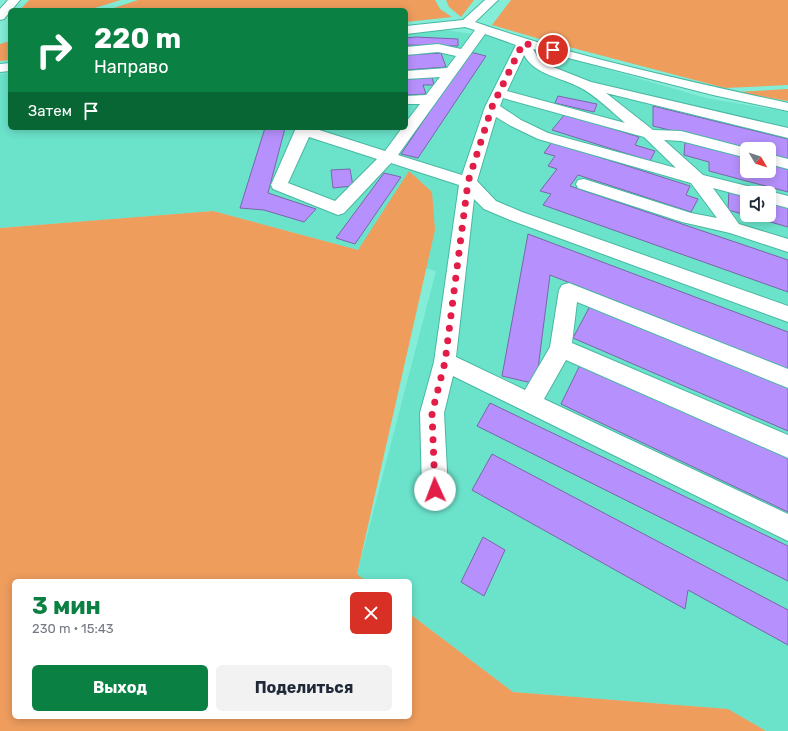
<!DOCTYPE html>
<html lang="ru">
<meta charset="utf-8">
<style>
:root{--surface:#fff;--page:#f2f2f3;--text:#1f2937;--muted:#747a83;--accent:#0b8043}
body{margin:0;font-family:Rubik,sans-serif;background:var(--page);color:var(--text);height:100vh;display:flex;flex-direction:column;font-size:15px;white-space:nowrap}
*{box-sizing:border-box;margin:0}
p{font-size:13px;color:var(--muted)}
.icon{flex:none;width:22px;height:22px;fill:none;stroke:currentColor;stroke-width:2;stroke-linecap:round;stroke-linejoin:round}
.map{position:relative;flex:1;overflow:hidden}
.drawer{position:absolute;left:12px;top:579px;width:400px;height:140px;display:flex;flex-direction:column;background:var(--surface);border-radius:6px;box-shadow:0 2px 10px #0003}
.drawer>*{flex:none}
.guide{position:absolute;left:8px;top:8px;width:400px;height:122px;border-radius:6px;box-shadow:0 2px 10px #0003;background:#0b8043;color:#fff;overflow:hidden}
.needle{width:26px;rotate:129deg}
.buttons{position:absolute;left:740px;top:142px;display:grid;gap:8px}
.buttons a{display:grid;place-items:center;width:36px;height:36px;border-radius:6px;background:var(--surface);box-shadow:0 2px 10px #0003;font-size:20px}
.pin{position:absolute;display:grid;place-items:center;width:34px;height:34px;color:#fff;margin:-17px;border:2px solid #fff;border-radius:50%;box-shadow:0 1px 4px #0007}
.me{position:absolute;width:44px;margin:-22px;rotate:358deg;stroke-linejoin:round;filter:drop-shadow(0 0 3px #0008)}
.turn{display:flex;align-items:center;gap:14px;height:84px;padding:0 20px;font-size:18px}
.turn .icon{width:52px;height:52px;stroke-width:2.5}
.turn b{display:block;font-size:28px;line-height:34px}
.then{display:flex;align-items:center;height:38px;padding:0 20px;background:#0003;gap:8px;font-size:15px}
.round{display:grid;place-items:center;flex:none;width:42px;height:42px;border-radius:6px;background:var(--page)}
.head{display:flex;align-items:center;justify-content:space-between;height:68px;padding:0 20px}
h1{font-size:24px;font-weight:700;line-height:30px;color:var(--accent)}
.button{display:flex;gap:8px;margin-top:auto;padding:8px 20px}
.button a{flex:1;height:46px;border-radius:6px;background:var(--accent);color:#fff;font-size:16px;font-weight:700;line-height:46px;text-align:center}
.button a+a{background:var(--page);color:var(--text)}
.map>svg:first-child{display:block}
</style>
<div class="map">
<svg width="788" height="731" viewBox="0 0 788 731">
<rect width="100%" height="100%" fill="#83edd7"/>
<path fill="#6be3cb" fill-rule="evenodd" d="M 444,30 L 495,37 L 706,98 L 788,112 L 788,731 L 766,731 L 728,709 L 513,692 L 410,614 L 410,581 L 366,581 L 357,574 L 436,271 L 213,211 L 0,228 L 0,74 L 10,73 L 10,128 L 406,128 L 406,33 ZM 747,149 L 769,149 L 769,171 L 747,171 ZM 747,193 L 769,193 L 769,215 L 747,215 Z"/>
<g fill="#ee9d5d">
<path d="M 29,0 L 121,0 L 88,10 L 20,10 Z"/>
<path d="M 138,0 L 435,0 L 440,9 L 452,17 L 406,22 L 406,10 L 108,10 Z"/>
<path d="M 446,0 L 474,0 L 461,17 L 449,7 Z"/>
<path d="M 511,0 L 788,0 L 788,85 L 725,88 L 554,43 L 492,25 Z"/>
<path d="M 10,41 L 10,60 L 0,61 L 0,44 Z"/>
<path d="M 788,89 L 788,101 L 737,92 Z"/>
<path d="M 409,171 L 432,192 L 435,230 L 357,574 L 366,581 L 14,581 L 14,717 L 410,717 L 410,614 L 513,692 L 728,709 L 766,731 L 0,731 L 0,228 L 213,211 L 358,250 Z"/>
</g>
<g fill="#b691fd" stroke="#7b65a9">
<path d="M 416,37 L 458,39 L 458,46 L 406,45 L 406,38 Z"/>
<path d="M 470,52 L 486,56 L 418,158 L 401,154 Z"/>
<path d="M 441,53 L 446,67 L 406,70 L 406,55 Z"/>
<path d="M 432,77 L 434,85 L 423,85 L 426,94 L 406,95 L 406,79 Z"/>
<path d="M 558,96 L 597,104 L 594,112 L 555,103 Z"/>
<path d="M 653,106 L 788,139 L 788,159 L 769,154 L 769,149 L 748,149 L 653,126 Z"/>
<path d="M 565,114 L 639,137 L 635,145 L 655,151 L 650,161 L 552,130 Z"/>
<path d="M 265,128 L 285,128 L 268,193 L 316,209 L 304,222 L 264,210 L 240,208 Z"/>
<path d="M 552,142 L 690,186 L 686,195 L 698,199 L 691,212 L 578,175 L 570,186 L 788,260 L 788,292 L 543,205 L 551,194 L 540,191 L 557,169 L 548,166 L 555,156 L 544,153 Z"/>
<path d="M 685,142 L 747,158 L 747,171 L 769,171 L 769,164 L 788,169 L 788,192 L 709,171 L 709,162 L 684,155 Z"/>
<path d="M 350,169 L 353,186 L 333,188 L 331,170 Z"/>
<path d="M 384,173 L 401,177 L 355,244 L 336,238 Z"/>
<path d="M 729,190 L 747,195 L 747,215 L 769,215 L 769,201 L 788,206 L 788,227 L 728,210 Z"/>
<path d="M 528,234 L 788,332 L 788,369 L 550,275 L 536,384 L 502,376 Z"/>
<path d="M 590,306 L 788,388 L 788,431 L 573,338 Z"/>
<path d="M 580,365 L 788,457 L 788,512 L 561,404 Z"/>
<path d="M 490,403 L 788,546 L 788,581 L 477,426 Z"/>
<path d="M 492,454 L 788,610 L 788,645 L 688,590 L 685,609 L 472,490 Z"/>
<path d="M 483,537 L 505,550 L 484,596 L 461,582 Z"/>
</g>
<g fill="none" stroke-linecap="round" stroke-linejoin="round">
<g stroke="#49b7a2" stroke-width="2">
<g id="minor">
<path d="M 8,0 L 20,0 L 4,19 L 0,20 L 0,9 Z"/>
<path d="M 485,0 L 498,0 L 475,22 C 576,57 683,80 788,103 L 788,111 L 713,95 L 533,49 L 537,56 L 553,67 L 591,82 L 788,128 L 788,138 L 606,93 L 653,130 L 681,131 L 750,149 L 747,149 L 747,158 L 681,141 L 664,140 L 703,175 L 759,189 L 762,193 L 747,193 L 747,197 L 713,188 L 739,224 L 788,239 L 788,252 L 730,233 L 682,222 L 578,188 L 576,184 L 578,180 L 584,179 L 691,213 L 717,218 L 691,183 L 538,139 L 511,126 L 496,117 L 477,181 L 496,201 L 522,212 L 788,306 L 788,322 L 510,220 L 484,209 L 474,199 L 456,357 L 525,390 L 550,347 L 559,290 L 562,285 L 569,283 L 788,369 L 788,388 L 577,302 L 572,343 L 788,435 L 788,458 L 566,360 L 544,399 L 788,514 L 788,541 L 453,376 L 444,413 L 448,490 L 444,499 L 435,502 L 426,499 L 422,490 L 420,413 L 434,362 L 459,185 L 391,163 L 344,213 L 338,215 L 273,189 L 271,185 L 296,128 L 313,128 L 385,151 L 402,128 L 406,128 L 406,122 L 420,104 L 406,104 L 406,96 L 426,95 L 440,77 L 406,79 L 406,71 L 447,68 L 456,56 L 438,52 L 406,55 L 406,47 L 438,44 L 461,49 L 475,30 L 465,27 L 406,34 L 406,26 L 463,20 ZM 485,34 L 516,45 L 485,107 L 462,175 L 398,155 ZM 524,55 C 535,75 560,77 579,87 C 594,94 612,112 625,123 L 507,91 ZM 503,98 L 644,137 L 676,168 L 548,133 L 521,120 L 500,106 ZM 309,137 L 377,159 L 335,201 L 288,183 Z"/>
<path d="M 10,63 L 10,71 L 0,72 L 0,64 Z"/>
<path d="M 769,154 L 788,159 L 788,169 L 769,164 Z"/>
<path d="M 769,191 L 788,196 L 788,208 L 769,203 L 769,193 L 763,193 Z"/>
</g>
</g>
<use href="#minor" fill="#fff" fill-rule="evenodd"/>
</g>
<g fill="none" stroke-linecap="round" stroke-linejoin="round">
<path stroke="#e11d48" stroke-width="7" stroke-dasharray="0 12.6" d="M 435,490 L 432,413 L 445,362 L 468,182 L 492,107 L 523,43 L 553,50"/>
</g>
</svg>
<div class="buttons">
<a><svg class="needle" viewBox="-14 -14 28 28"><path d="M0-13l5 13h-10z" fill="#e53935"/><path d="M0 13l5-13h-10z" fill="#747a83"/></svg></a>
<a><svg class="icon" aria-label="sound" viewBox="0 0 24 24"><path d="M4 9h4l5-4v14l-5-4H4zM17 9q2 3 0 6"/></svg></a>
</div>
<div class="pin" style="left:553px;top:50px;background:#d93025"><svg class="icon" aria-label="arrive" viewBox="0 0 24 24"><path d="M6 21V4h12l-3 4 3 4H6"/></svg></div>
<svg class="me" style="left:435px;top:490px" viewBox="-20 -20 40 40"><circle r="19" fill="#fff"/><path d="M0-13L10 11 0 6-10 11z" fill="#e11d48"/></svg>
<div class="guide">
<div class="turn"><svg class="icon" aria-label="right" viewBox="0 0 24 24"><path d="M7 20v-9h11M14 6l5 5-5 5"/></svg><div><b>220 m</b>Направо</div></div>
<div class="then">Затем<svg class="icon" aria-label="arrive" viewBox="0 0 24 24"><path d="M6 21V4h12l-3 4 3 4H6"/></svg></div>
</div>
<section class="drawer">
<div class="head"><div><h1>3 мин</h1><p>230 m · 15:43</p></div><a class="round" style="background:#d93025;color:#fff"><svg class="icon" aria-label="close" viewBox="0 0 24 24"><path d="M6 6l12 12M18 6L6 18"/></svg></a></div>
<div class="button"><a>Выход</a><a>Поделиться</a></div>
</section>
</div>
